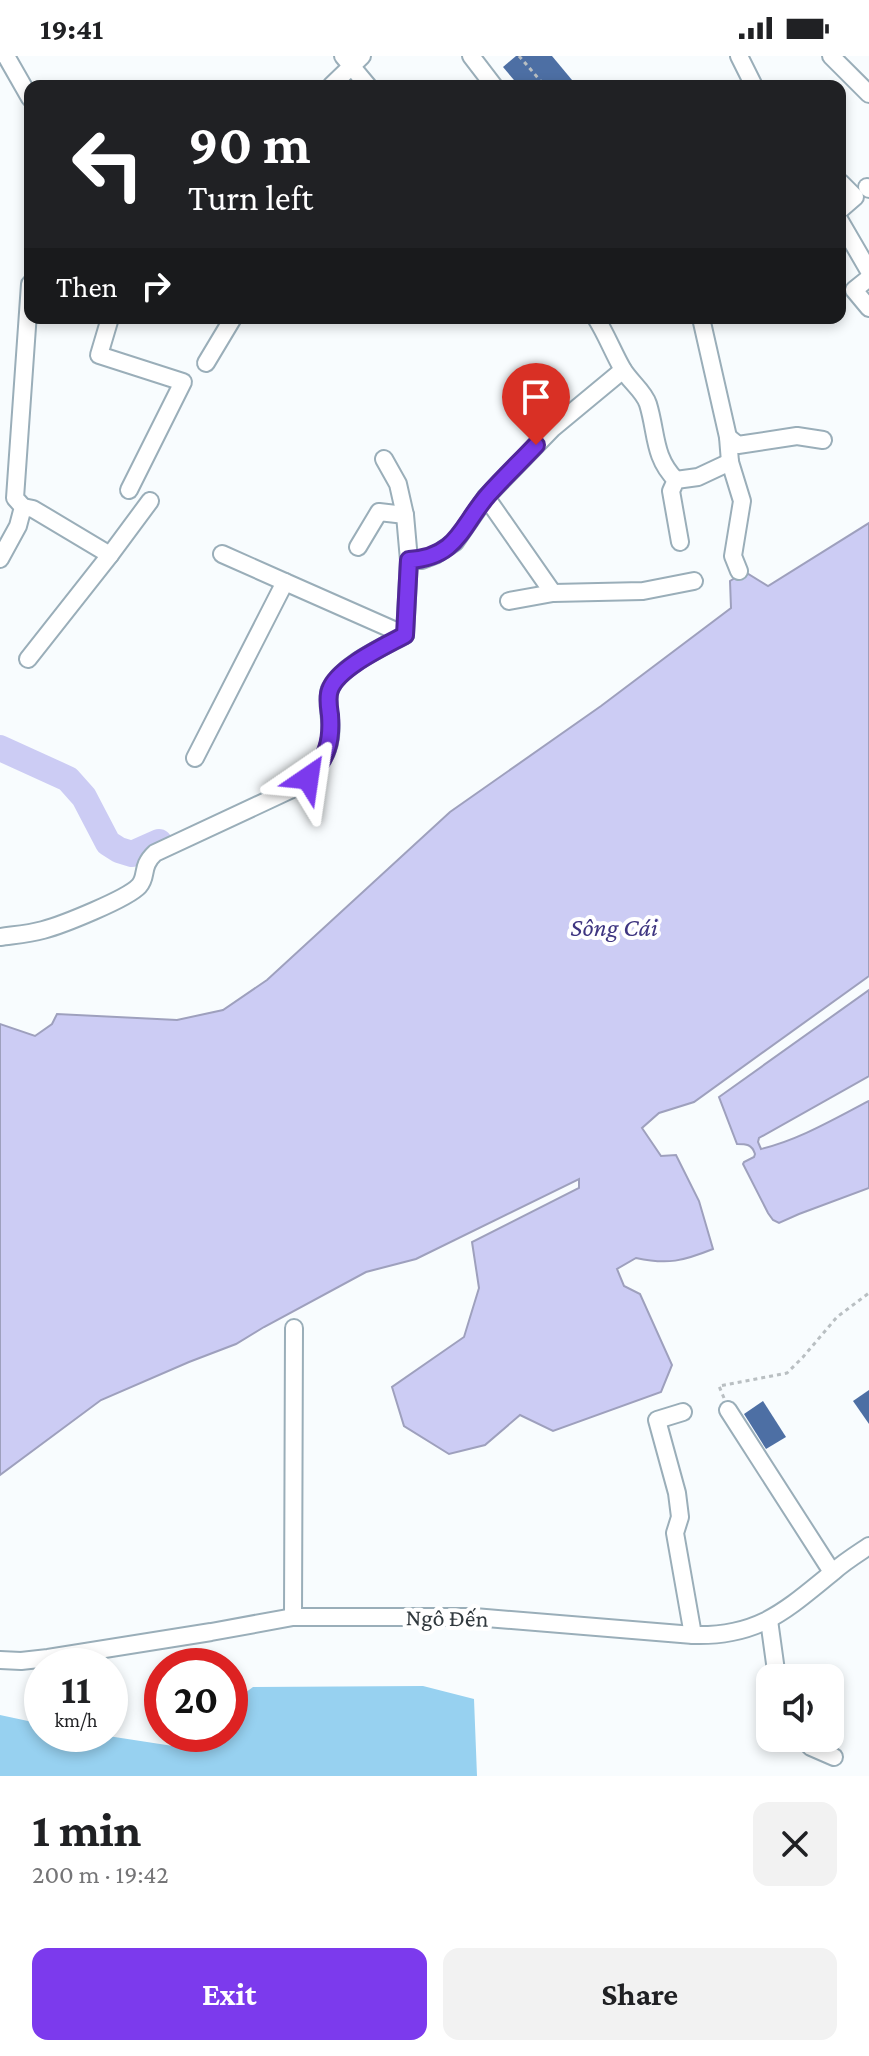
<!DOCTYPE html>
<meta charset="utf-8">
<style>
:root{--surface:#fff;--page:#f2f2f2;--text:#202124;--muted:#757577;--accent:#7c3aed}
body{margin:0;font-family:"Crimson Pro",serif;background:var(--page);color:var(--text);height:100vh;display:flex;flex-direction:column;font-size:30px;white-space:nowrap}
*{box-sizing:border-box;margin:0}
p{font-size:26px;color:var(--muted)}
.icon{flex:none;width:44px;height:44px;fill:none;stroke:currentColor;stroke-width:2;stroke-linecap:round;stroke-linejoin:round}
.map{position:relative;height:1720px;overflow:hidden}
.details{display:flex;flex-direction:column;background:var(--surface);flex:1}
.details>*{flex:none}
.guide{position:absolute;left:24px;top:24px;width:822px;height:244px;border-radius:16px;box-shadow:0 4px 12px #0003;background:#202124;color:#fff;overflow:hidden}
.buttons{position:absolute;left:756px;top:1608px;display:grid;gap:16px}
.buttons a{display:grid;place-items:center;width:88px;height:88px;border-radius:16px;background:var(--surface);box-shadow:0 4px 12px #0003;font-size:40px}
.speed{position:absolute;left:24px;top:1592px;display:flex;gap:16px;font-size:40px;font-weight:700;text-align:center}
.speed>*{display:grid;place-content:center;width:104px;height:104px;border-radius:50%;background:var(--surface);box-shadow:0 4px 12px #0003;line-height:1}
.speed small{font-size:20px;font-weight:400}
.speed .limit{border:12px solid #d22;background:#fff;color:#111}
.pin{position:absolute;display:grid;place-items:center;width:68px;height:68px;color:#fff;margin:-82px -34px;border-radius:50% 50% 50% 0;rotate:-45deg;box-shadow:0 0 8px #0007}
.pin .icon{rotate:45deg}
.me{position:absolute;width:88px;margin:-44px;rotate:32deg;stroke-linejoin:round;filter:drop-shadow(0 0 6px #0008)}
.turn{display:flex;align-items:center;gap:28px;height:168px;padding:0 32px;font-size:36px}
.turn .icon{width:104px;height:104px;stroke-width:2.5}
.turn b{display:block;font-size:56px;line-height:68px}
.then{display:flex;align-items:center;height:76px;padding:0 32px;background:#0003;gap:16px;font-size:30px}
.round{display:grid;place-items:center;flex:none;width:84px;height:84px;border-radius:16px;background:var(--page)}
.summary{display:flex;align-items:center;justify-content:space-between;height:136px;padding:0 32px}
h1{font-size:48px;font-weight:700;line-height:60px}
.cta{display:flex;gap:16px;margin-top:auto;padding:16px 32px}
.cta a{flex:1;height:92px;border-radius:16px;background:var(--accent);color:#fff;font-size:32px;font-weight:700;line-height:92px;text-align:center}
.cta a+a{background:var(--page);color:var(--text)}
.status{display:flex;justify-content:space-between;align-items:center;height:56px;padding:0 40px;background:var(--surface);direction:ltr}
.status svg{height:22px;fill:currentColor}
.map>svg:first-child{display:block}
</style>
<div class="status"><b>19:41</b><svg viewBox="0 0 49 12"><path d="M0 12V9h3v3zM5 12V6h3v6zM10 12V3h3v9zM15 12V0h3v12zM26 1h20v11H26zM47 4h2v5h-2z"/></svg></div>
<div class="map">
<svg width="869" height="1720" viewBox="0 0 869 1720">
<rect width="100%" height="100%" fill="#f8fcfe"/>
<path fill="#97d1f0" d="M 423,1630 L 474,1643 L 477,1720 L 0,1720 L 0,1659 L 42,1668 L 42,1678 L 95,1678 L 173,1690 L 189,1678 L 230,1678 L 230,1648 L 253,1631 Z"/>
<g fill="#ccccf4" stroke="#9ea0bd" stroke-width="2">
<path d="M 869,467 L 869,920 L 694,1046 L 659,1057 L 642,1072 L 661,1100 L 676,1099 L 699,1145 L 713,1193 C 683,1205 668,1209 636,1202 L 617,1213 L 624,1230 L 640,1238 L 672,1309 L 661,1336 L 553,1375 L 520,1359 L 485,1389 L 449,1398 L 404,1370 L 392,1331 L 464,1281 L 479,1232 L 472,1186 L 579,1132 L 579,1123 L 416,1203 L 366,1216 L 264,1271 L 236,1288 L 189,1306 L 101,1344 L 0,1419 L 0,968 L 35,980 L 52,968 L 57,958 L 177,964 L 223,954 L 267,924 L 450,756 L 601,650 L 731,552 L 730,525 L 745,516 L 768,530 Z"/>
<path d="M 869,934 L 869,1020 L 759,1082 L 758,1086 L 761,1093 C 799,1084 834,1063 869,1045 L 869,1132 L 799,1158 L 779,1167 L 773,1164 L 768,1157 L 743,1108 L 744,1106 L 754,1101 L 755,1098 C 752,1088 746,1088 737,1088 L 719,1041 Z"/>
</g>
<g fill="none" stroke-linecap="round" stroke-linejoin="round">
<path stroke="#ccccf4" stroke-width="26" d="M 0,692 L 68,723 L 84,741 L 108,787 L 119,794 L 132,798 L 159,786"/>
</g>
<g fill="#4d6fa4">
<path d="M 516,0 L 552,0 L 577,30 L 519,30 L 503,11 Z"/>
<path d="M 869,1334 L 869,1368 L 853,1345 Z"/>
<path d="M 763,1345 L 786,1381 L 766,1393 L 744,1358 Z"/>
</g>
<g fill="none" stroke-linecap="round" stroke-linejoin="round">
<g stroke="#9aaeb9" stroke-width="20">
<g id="minor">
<path d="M 6,0 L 30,42"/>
<path d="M 343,0 L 368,30"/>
<path d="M 471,0 L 494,30"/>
<path d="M 739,0 L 754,30"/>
<path d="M 831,0 L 869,38"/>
<path d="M 331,30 L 362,0"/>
<path d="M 840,126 L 855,141 L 840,154"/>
<path d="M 867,131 L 869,133"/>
<path d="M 840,165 L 869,215"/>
<path d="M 869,222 L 854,234 L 869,252"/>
<path d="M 110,262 L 99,299 L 183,326 L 129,434"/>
<path d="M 596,262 C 606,278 613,296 622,312 C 629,325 644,335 648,348 C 657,377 653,401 676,424"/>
<path d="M 701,262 L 728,381 L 730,406 L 742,445 L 733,500 L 739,515"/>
<path d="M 206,307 L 233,262"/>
<path d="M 728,381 L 738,389 L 797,380 L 823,384"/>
<path d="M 384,403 L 398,428 L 405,459 L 409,504 L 422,504 L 435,499 L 455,486 L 486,441 L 553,372 L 623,314"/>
<path d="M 486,441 L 553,537"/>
<path d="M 23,451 L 33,453 L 110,499 L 28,603"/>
<path d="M 680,486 L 671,435 L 676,424 L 698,421 L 730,406"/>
<path d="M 358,491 L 379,456 L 405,459"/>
<path d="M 222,498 L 285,526"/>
<path d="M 110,499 L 150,445"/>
<path d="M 0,503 L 18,470 L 23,451 L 15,442 L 30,228"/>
<path d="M 509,545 L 553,537 L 643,535 L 694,525"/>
<path d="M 405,579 L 409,504"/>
<path d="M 195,702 L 285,526 L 405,579"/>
<path d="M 0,881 C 14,879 29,878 43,874 C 62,869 127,843 139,830 C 148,820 140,811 155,797 L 290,734 C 317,716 334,697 330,663 C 329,654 327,641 330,633 C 341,609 383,591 405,579"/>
<path d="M 728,1354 L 832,1516"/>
<path d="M 683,1356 L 657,1364 L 677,1437 L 680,1461 L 675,1477 L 693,1579"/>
<path d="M 293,1561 L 294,1272"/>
<path d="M 769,1564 L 777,1622"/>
<path d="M 0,1604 L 21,1605 L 48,1602 L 211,1576 L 293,1561 L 474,1561 L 693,1579 C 759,1581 786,1554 833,1516 C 844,1506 857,1498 869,1490"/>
<path d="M 802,1682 L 811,1691 L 834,1701"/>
</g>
</g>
<g stroke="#b9bfc2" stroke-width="3" stroke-dasharray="4 4" stroke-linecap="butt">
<path d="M 519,0 L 545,30"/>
<path d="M 724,1342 L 719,1330 L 787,1317 L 803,1301 L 837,1261 L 869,1237"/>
</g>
<use href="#minor" stroke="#fff" stroke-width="16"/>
</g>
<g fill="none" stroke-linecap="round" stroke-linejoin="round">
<g stroke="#51269a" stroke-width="20">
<path id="route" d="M 308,722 C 327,702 332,686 330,659 C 329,652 327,641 330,634 C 337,612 385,590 405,579 L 409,504 C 458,501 461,470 488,439 C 503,422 520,406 536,389"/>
</g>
<use href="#route" stroke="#7c3aed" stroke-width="14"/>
</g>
<g text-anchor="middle" stroke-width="8" stroke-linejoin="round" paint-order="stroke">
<g font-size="24" fill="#31393e" stroke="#fff">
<text transform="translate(447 1562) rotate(1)" y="8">Ngô Đến</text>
</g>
<g font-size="26" font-style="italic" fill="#3e3580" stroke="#fff">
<text x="614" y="880">Sông Cái</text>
</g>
</g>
</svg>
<div class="buttons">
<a><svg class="icon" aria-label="sound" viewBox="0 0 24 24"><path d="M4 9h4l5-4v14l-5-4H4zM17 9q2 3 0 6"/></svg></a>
</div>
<div class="speed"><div>11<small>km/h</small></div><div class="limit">20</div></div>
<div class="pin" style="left:536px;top:389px;background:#d93025"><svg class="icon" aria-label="arrive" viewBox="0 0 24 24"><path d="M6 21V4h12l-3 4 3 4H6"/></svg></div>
<svg class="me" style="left:308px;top:722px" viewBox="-20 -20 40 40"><path d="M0-17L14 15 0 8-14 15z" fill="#7c3aed" stroke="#fff" stroke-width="4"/></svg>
<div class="guide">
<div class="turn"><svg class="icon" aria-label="left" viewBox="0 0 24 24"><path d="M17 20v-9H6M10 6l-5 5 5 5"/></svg><div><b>90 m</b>Turn left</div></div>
<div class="then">Then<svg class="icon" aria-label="right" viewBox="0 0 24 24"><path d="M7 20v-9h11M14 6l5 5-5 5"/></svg></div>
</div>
</div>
<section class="details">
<div class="summary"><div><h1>1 min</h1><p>200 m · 19:42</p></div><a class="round"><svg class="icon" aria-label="close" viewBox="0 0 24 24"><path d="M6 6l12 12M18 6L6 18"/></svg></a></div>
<div class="cta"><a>Exit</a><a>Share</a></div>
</section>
